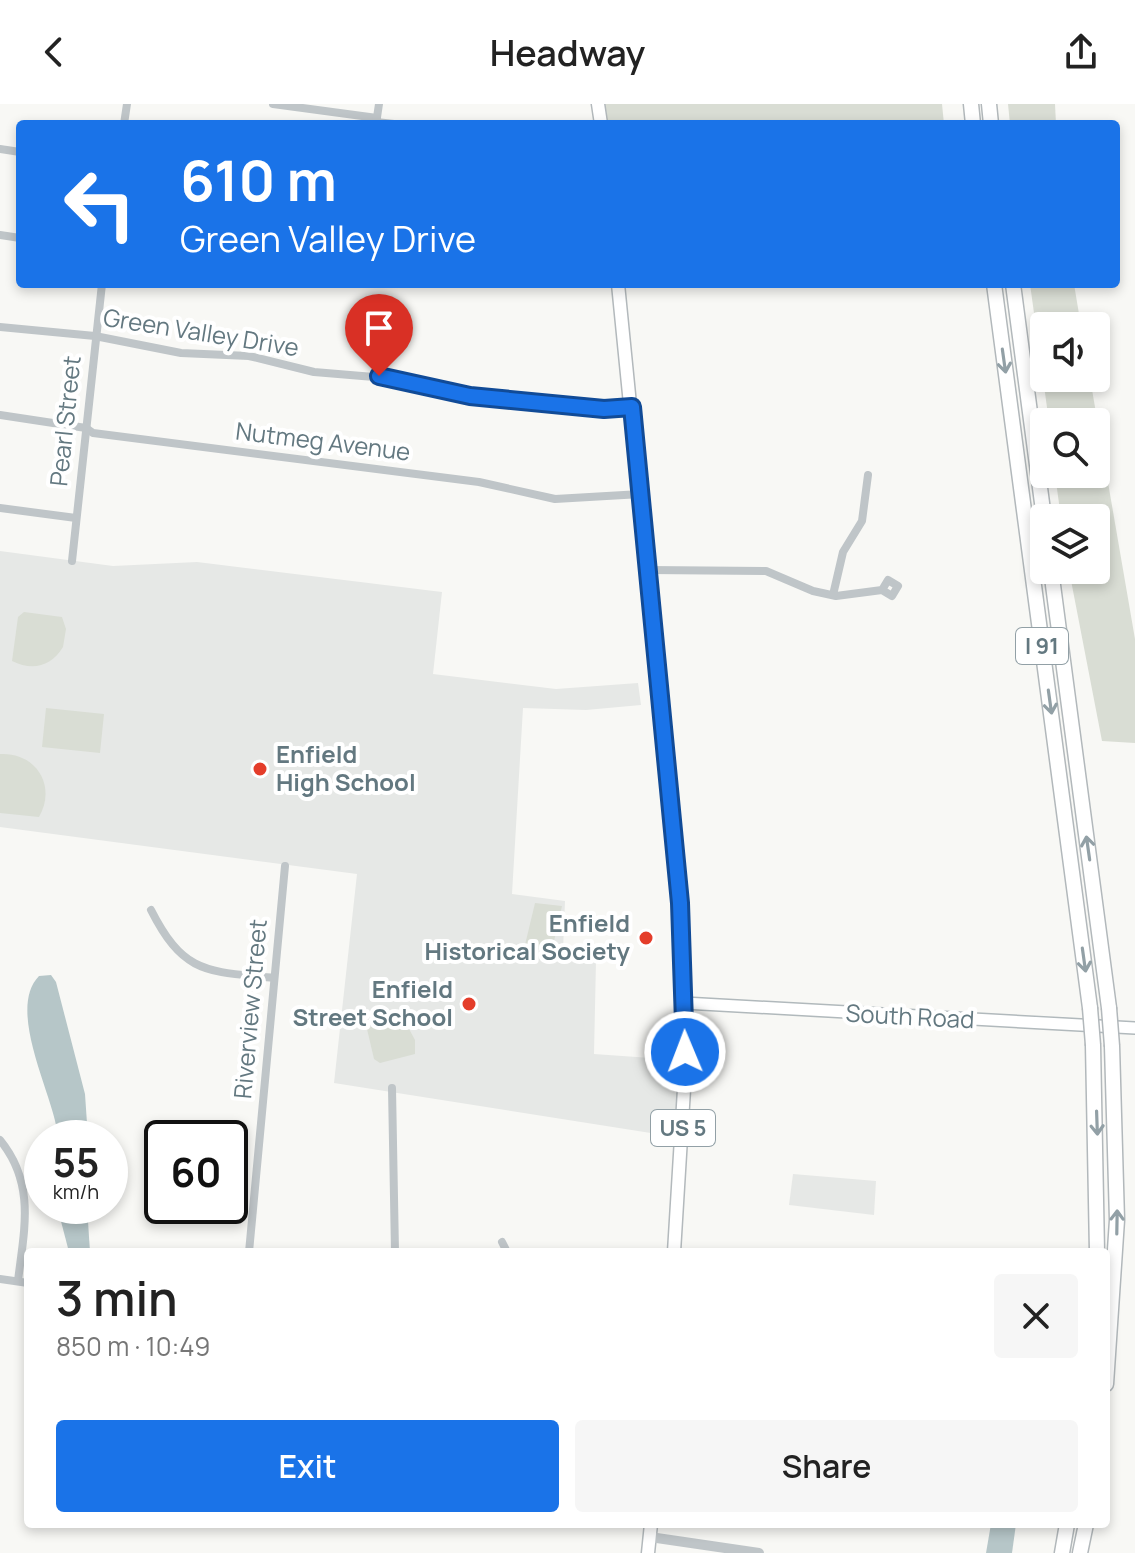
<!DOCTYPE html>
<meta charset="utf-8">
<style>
:root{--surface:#fff;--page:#f6f6f6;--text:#222;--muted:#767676;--accent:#1a73e8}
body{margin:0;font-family:Manrope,sans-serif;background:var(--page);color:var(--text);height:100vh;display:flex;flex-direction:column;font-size:30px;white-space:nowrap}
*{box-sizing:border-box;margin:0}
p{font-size:26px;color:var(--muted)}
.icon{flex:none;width:44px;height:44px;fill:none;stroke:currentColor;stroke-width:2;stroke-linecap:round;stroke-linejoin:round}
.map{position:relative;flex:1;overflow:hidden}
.drawer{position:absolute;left:24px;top:1144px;width:1086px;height:280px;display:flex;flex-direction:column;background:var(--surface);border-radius:8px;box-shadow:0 4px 12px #0003}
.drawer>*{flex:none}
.banner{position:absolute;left:16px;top:16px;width:1104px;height:168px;border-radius:8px;box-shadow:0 4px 12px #0003;background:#1a73e8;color:#fff;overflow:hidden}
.controls{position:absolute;left:1030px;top:208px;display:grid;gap:16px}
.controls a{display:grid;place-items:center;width:80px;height:80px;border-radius:8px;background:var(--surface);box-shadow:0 4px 12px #0003;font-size:40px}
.speed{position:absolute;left:24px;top:1016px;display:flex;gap:16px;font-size:40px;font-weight:700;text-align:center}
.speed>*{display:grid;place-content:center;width:104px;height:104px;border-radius:50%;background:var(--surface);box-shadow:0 4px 12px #0003;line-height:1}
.speed small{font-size:20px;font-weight:400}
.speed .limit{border:4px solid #111;border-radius:12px;background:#fff;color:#111}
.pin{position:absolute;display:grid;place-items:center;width:68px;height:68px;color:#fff;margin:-82px -34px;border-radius:50% 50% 50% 0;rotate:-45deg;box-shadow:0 0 8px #0007}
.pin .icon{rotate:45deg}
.me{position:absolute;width:88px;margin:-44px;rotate:359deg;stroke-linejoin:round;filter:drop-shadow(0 0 6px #0008)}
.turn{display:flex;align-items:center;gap:28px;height:168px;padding:0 32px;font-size:36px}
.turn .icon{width:104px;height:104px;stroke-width:2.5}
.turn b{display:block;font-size:56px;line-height:68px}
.round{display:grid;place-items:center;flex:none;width:84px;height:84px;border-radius:8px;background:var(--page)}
.summary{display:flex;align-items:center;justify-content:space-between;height:136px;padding:0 32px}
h1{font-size:48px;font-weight:600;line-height:60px}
.action{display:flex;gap:16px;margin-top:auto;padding:16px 32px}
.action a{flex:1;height:92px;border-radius:8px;background:var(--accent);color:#fff;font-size:32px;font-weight:600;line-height:92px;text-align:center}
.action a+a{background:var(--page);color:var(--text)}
header{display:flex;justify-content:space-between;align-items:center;height:104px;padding:0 32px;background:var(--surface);font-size:36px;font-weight:600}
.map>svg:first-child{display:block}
</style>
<header><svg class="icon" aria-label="back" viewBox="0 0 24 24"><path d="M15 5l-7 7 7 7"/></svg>Headway<svg class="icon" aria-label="share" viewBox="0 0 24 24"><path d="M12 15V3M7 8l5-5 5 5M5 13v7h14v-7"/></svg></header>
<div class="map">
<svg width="1135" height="1449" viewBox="0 0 1135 1449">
<rect width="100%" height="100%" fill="#f8f8f5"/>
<g fill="#e6e8e6">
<path d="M 0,447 L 113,462 L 197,458 L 442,488 L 433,570 L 556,585 L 638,579 L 641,601 L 586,606 L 523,604 L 512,790 L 565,797 L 563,846 L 582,856 L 596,857 L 594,950 L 679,956 L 676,1033 L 334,979 L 357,770 L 0,723 Z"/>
<path d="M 793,1070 L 876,1077 L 874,1111 L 789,1101 Z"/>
</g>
<g fill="#d9ddd4">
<path d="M 605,0 L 942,0 L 944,20 L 607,20 Z"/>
<path d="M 1008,0 L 1055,0 L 1056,20 L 1010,20 Z"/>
<path d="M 1030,180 L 1074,180 L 1081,222 L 1044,222 L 1044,274 L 1090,274 L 1135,535 L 1135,639 L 1102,637 L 1069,466 L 1096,466 L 1096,414 L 1061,414 L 1055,370 L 1096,370 L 1096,318 L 1049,318 Z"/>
<path d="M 24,508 L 62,513 L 66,525 L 63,543 C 51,563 32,567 12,557 L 18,513 Z"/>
<path d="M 46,604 L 104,610 L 100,649 L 42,643 Z"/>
<path d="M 0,650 C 36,648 57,682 39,713 L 0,709 Z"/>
<path d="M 535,799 L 562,802 L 552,846 L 524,845 Z"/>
<path d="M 385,916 L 408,923 L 415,936 L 415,950 L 380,959 L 374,955 L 367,925 Z"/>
</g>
<g fill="#b6c6c8">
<path d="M 51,871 L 56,878 L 85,990 L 88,1034 L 58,1034 C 56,995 5,907 39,872 Z"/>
<path d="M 87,1102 L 90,1148 L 69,1148 L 57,1102 Z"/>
<path d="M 991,1420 L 1016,1420 L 1012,1449 L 986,1449 Z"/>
</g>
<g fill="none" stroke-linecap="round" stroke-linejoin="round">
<g stroke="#b1b9bc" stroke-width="14">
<path id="secondary" d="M 684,899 L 1135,924"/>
</g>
<g stroke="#b3b9bc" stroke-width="15">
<g id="primary">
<path d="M 598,0 L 601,20"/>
<path d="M 618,180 L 682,822 L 685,969 L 674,1148"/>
<path d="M 648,1449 L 651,1420"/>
</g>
</g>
<g stroke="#b2b8bb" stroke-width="17">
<g id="motorway">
<path d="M 971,0 L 973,20"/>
<path d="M 989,0 L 991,20"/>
<path d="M 994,180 L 1090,904"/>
<path d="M 1013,180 L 1044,414"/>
<path d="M 1051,466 L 1109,904"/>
<path d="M 1093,941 L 1097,1148"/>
<path d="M 1106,1280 L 1117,1116 L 1112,942"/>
<path d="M 1062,1449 L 1067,1420"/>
<path d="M 1080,1449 L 1086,1420"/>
</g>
</g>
<g stroke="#bfc5c8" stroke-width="8">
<path d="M 273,0 L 377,14"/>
<path d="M 376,18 L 394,20"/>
<path d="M 124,20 L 127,0"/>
<path d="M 376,20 L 379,0"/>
<path d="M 0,45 L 20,48"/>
<path d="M 0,131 L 20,134"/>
<path d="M 0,223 L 95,232 L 181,249 L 249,252 L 314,268 L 410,276 L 470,292 L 604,305 L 632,303"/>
<path d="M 0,311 L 86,324 L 93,329 L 479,378 L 555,395 L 641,390"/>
<path d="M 0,404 L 76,414"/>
<path d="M 72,457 L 102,180"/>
<path d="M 649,466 L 766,467 L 813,487 L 836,492 L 882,486 L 892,492 L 898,482 L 888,476 L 882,486"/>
<path d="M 833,491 L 843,448 L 862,417 L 868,371"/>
<path d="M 151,806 C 184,871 207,867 274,874"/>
<path d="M 392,984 L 395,1148"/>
<path d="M 0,1036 C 36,1080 24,1126 18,1177"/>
<path d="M 502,1138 L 507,1148"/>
<path d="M 249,1148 L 285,762"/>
<path d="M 0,1175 L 28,1179"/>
</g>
<path stroke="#bfc5c8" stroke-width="10" d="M 650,1433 L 759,1449"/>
<use href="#secondary" stroke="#fff" stroke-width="11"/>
<use href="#primary" stroke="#fff" stroke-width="12"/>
<use href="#motorway" stroke="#fff" stroke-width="14"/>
<g stroke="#b2b8bb" stroke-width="17" stroke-linecap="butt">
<g id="motorway-bridge">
<path d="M 1090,904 L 1093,941"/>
<path d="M 1109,904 L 1112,942"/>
</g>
</g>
<use href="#motorway-bridge" stroke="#fff" stroke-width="14"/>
</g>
<defs><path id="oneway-shaft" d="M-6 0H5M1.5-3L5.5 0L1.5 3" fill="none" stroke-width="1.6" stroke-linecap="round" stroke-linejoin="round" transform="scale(2)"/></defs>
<g stroke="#92a0a6">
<use href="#oneway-shaft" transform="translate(1004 257) rotate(82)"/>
<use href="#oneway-shaft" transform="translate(1050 598) rotate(82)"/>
<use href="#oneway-shaft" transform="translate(1088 744) rotate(-98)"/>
<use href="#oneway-shaft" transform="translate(1084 856) rotate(82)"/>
<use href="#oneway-shaft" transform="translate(1097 1019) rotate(88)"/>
<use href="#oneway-shaft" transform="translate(1117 1118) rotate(-89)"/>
</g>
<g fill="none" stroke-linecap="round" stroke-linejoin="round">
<g stroke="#114b97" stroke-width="20">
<path id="route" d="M 379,272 L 470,292 L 604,305 L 632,303 L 680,799 L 685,948"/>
</g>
<use href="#route" stroke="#1a73e8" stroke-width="14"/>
</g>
<g fill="#e43d2a" stroke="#fff" stroke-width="3">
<circle cx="260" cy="665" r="8"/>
<circle cx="646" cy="834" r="8"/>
<circle cx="469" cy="900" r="8"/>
</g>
<g text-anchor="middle" stroke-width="8" stroke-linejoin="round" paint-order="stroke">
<g fill="#fff" stroke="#92a0a6" stroke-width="2">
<rect x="1016" y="524" width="52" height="36" rx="6"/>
<rect x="651" y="1006" width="64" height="36" rx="6"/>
</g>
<g font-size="22" font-weight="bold" fill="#637880">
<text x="1042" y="550">I 91</text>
<text x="683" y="1032">US 5</text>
</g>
<g font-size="24" fill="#637880" stroke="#fff">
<text transform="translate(201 229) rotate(9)" y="8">Green Valley Drive</text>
<text transform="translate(66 317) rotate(-84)" y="8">Pearl Street</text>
<text transform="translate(323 338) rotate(7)" y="8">Nutmeg Avenue</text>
<text transform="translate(251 905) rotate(-85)" y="8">Riverview Street</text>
<text transform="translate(910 913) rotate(3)" y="8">South Road</text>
</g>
<g font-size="24" font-weight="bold" fill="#637880" stroke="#fff" text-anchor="end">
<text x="276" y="659" text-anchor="start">Enfield<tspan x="276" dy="28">High School</tspan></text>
<text x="630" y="828">Enfield<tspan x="630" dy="28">Historical Society</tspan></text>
<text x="453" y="894">Enfield<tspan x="453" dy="28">Street School</tspan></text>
</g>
</g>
</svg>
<div class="controls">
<a><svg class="icon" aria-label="sound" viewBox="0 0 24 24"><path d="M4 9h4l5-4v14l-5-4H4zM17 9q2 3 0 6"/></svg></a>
<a><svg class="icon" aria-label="search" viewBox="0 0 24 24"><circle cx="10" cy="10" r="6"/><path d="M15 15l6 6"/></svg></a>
<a><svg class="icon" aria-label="layers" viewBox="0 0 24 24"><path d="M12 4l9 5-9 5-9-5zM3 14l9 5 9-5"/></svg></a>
</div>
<div class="speed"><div>55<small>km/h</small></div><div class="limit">60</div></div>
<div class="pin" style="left:379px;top:272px;background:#d93025"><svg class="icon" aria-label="arrive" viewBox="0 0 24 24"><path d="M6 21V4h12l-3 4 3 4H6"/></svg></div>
<svg class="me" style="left:685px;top:948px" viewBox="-20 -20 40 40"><circle r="17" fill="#1a73e8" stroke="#fff" stroke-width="3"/><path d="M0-11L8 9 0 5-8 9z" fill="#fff"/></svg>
<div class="banner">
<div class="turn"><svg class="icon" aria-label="left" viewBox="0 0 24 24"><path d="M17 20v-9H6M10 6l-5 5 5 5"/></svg><div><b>610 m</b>Green Valley Drive</div></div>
</div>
<section class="drawer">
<div class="summary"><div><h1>3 min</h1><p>850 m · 10:49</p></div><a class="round"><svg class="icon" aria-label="close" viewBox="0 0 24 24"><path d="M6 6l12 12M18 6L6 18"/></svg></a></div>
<div class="action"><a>Exit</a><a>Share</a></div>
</section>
</div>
